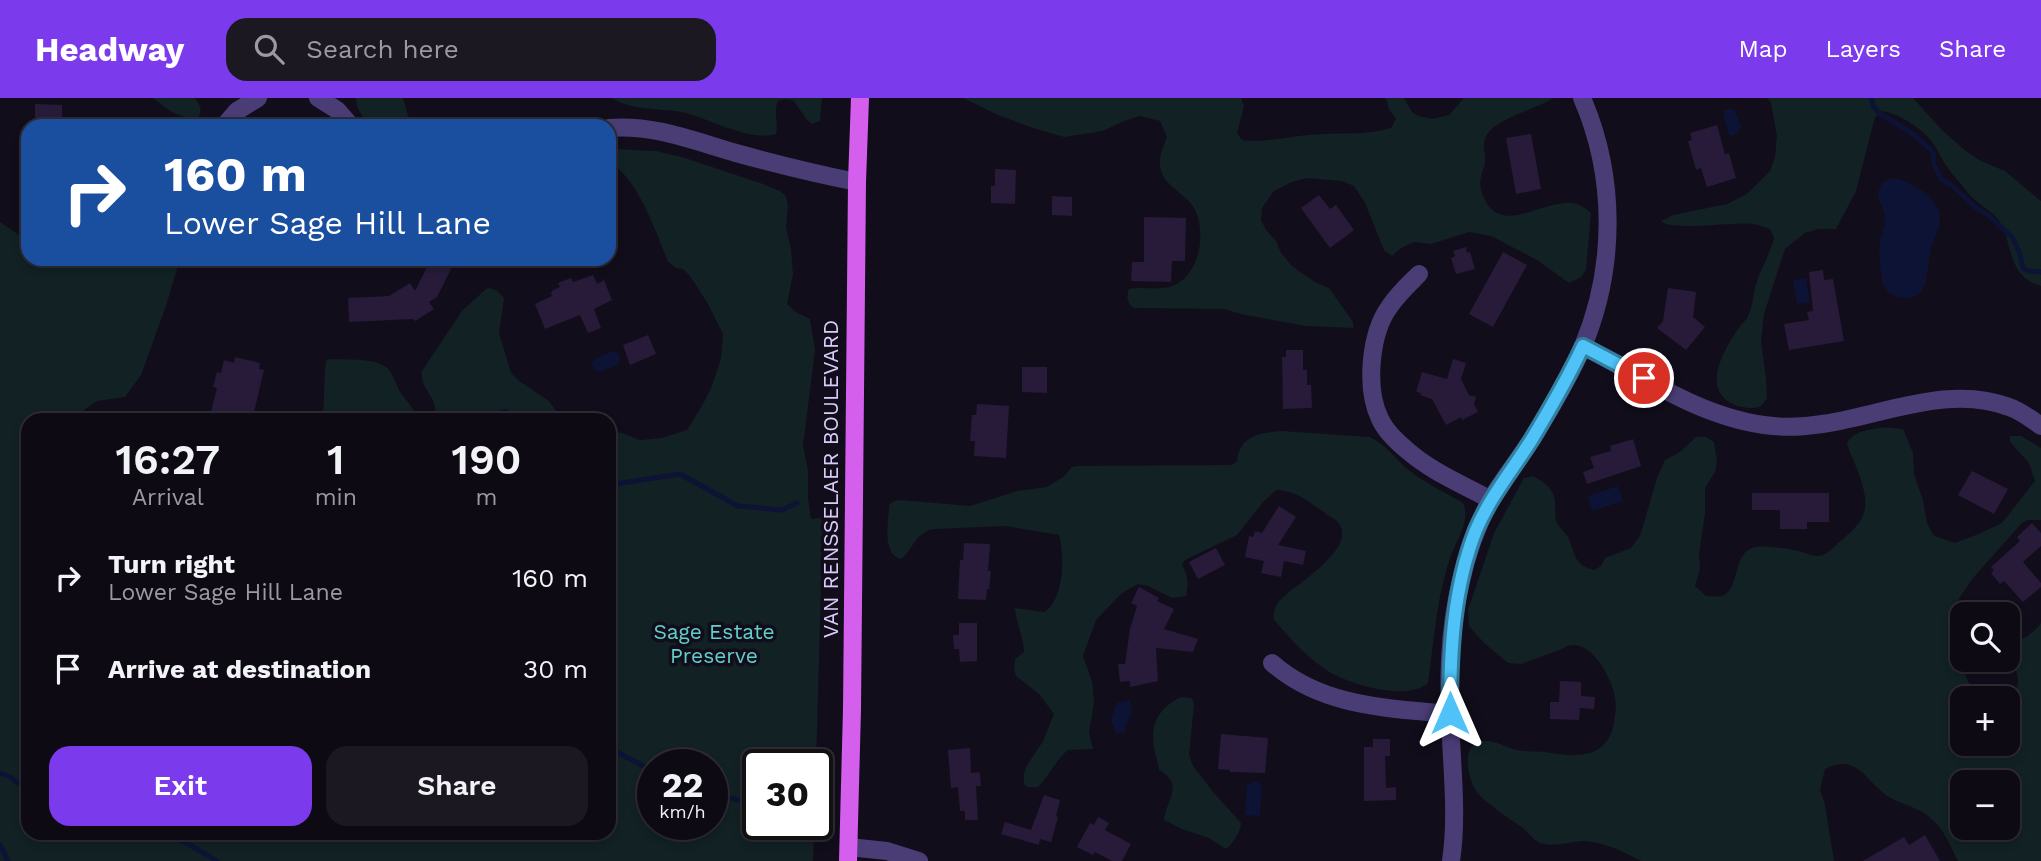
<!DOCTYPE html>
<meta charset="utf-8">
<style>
:root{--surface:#0e0a14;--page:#1c1822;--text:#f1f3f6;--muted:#9b9aa0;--line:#2e2b34;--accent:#7c3aed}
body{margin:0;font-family:"Work Sans",sans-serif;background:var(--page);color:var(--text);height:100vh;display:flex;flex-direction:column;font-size:26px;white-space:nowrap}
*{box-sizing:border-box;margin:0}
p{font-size:23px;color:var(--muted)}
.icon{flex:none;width:38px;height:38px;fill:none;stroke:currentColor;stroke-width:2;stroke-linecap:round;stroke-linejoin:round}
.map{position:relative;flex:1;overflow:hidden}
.details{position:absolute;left:21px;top:315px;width:595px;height:427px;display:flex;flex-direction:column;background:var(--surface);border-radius:21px;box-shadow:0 4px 10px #0003,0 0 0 2px var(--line)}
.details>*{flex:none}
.top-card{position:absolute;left:21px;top:21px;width:595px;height:147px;border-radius:21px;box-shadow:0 4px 10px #0003,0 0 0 2px var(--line);background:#1a4fa0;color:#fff;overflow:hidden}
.buttons{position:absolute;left:1950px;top:504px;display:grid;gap:14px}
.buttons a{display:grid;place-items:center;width:70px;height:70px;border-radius:14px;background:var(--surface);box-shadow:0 4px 10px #0003,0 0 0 2px var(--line);font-size:35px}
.speed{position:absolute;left:637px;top:651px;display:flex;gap:14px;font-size:35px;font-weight:700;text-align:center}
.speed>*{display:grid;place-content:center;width:91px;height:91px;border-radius:50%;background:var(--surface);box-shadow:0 4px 10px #0003,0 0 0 2px var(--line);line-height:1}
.speed small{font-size:18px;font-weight:400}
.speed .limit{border:4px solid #111;border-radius:10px;background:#fff;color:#111}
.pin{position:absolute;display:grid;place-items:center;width:60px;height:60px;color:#fff;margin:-30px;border:4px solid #fff;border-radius:50%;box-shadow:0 2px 7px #0007}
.me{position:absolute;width:77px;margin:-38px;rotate:0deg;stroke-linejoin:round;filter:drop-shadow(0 0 5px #0008)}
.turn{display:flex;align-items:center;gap:24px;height:147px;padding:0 28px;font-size:32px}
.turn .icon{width:91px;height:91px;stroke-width:2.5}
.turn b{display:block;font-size:49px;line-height:60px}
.eta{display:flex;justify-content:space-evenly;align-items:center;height:119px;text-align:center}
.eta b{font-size:42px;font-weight:600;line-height:49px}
.button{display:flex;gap:14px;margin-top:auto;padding:14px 28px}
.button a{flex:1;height:80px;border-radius:21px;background:var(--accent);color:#fff;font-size:28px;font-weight:600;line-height:80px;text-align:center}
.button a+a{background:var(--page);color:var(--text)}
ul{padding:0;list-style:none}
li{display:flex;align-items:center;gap:21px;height:91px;padding:0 28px}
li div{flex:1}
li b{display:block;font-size:26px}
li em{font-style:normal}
header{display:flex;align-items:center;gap:42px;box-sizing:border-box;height:98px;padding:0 35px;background:var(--accent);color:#fff}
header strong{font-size:33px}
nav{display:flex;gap:38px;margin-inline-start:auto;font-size:24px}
.search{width:490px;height:63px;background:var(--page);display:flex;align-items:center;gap:18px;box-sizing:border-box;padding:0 24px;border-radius:21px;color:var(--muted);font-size:26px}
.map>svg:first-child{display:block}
</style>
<header>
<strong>Headway</strong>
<div class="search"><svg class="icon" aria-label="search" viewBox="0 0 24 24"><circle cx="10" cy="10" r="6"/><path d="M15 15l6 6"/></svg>Search here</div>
<nav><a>Map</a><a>Layers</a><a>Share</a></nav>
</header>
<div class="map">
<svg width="2041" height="763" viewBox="0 0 2041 763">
<rect width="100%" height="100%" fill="#120d1b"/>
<g fill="#112124" fill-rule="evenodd">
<path d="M 153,0 L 195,0 C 200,8 203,11 198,20 C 181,23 166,10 153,0 Z"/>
<path d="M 356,0 L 403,0 L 411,28 L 367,28 L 357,8 Z"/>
<path d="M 612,0 L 822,0 L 820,23 L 812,26 L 807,22 L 794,3 L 786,1 L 778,3 C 773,14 779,24 776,36 C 749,44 709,20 681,14 C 659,10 632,13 612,0 Z"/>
<path d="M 963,0 L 1241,0 L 1244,8 L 1237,35 L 1242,42 C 1264,45 1286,39 1308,37 C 1336,34 1363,38 1391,30 L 1396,21 L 1389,11 L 1386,0 L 1404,0 L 1412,14 L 1418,18 L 1433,21 L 1449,17 L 1464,0 L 1553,0 C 1536,12 1491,21 1485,41 C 1482,49 1486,55 1485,63 C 1485,68 1482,74 1481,79 C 1479,86 1481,93 1484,100 C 1503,143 1553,92 1582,108 C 1586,110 1588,113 1591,115 L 1586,172 L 1581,179 L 1569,185 L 1537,162 L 1491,138 L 1469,134 L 1431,146 L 1414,144 L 1401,150 L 1392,158 L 1384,152 L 1365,105 L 1354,88 L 1341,83 L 1307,80 L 1292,84 L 1274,93 L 1262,110 L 1261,122 L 1266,132 L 1276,143 L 1281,155 L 1292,168 L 1315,184 L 1329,190 L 1353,224 L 1353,230 L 1306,228 L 1245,217 L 1223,211 L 1134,210 C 1127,206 1126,199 1129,191 C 1143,188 1159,193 1172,188 C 1201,178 1208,130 1192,107 C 1184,96 1167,88 1162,76 C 1157,62 1162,51 1167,39 L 1160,23 L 1140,18 L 1124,23 L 1103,33 L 1064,39 L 1033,30 L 998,17 Z"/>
<path d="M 1767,0 L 1913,0 L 1941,31 L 1966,53 L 1979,62 L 2005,73 L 2041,103 L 2041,188 C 2007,178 2014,149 2000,124 C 1992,112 1977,106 1968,95 C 1961,86 1952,76 1945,66 C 1940,58 1937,50 1931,43 C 1921,30 1898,15 1882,13 L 1875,19 L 1856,93 L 1836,131 L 1819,131 L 1805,135 L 1785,151 L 1764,216 L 1761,244 L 1766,280 L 1767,301 L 1760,309 C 1748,311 1739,310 1729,304 C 1702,287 1726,249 1738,231 C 1741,226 1746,223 1748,218 C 1753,208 1753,196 1756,186 C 1761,170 1770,156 1774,140 L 1770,131 C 1764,129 1759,127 1754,126 C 1734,123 1672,134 1661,123 L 1673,117 L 1727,106 L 1747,96 L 1770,73 L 1775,59 L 1777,38 L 1771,5 Z"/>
<path d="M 615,51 L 656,53 L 682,59 L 763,86 L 780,93 L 786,98 L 788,108 L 786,129 L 791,151 L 793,176 L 787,206 L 796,214 L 810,221 L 815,252 L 803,348 L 808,372 L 808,400 L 811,421 L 823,419 L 816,667 L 758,667 L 758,726 L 814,726 L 813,763 L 0,763 L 0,124 L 28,143 L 28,161 L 180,161 L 166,208 L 141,277 L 125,299 L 97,303 L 77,317 L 60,322 L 28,322 L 28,735 L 609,735 L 609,334 L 622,335 L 640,342 L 662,340 L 687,332 L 703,306 L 712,288 L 721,260 L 723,236 L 708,206 L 690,178 L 683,171 L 676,170 L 668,164 C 658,139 635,73 609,66 L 609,52 ZM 653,667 L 712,667 L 712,726 L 653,726 Z"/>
<path d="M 489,190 L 496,192 L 504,200 L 499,235 L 511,275 L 519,283 L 549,303 L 563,322 L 434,322 C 441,299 419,293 422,273 L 462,213 L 486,191 Z"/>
<path d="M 329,261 C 345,262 377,259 388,271 C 394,277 396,287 401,295 C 407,304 415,311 419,322 L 321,322 C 326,303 323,283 326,263 Z"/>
<path d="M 1884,329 L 1903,331 L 1913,355 L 1914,376 L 1923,402 L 1927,425 L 1934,438 L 1955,445 L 1976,437 L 2002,425 L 2035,383 L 2029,365 L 2010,344 L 2010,338 L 2021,338 L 2041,350 L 2041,422 L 2028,422 L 2022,425 L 1973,480 L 1960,499 L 1948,529 L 1954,551 L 1955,565 L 1964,575 L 1977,600 L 1962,600 L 1962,646 L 2007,646 C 2007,635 2004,615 2007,605 C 2009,598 2017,593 2018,585 C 2019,571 2007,561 2007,547 C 2022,542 2031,538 2041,525 L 2041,763 L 1958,763 C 1950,747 1943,729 1928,718 C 1917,709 1901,706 1889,699 C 1866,684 1857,654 1825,671 L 1820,692 L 1825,707 L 1834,763 L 1641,763 C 1622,753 1602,743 1581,743 C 1570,744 1554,749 1544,746 C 1534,744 1530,736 1523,730 C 1514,724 1505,718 1497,712 C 1490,706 1482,701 1477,694 C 1468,682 1460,647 1481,643 C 1493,641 1505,649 1517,652 C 1526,654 1535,653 1544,654 C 1578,659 1611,663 1615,617 C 1616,612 1616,605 1615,601 C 1613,580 1587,533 1562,551 L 1521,566 L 1508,565 L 1483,544 L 1469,528 L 1468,512 L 1494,435 L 1524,380 L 1533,378 C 1543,384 1554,390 1555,403 C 1556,411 1554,418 1557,425 C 1560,431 1565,434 1568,439 C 1576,456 1573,467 1594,472 L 1601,468 L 1605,460 L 1631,450 L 1640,438 L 1657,380 L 1665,362 L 1680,354 L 1696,339 L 1706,339 L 1714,344 L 1717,363 L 1715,374 L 1705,390 L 1705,415 L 1699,457 L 1700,471 L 1695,488 L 1706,498 C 1711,498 1717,499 1722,498 C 1740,492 1732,458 1752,450 C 1764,446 1793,451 1805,455 C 1809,456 1812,458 1816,458 C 1824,459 1832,451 1838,445 C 1845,439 1855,431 1861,422 C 1874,400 1854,367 1847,346 C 1852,332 1871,332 1884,329 ZM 1962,684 L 2007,684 L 2007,730 L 1962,730 Z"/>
<path d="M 1281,333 L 1370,339 C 1384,346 1393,357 1404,368 C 1421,383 1442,393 1462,404 C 1473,419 1455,445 1450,460 C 1436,501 1434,544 1428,585 C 1407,604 1346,586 1325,571 C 1305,558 1289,539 1274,522 C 1273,517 1274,511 1277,506 C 1289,489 1360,452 1338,424 C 1335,421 1328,418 1325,415 C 1307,403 1298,393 1276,392 L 1263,404 L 1237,437 L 1185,462 L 1182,467 C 1188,477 1189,486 1186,498 L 1172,500 L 1148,488 L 1138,486 L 1122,495 L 1096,522 L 1083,558 L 1092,583 L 1094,605 L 1089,635 L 1093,651 L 1068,652 C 1055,663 1049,678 1038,689 C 1032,689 1025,691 1024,684 C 1021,670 1037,654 1043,643 C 1047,634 1050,625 1054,616 L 1039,596 L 1016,578 L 1014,571 L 1015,561 L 1024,554 C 1023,536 1016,526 1015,510 L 1045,514 C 1064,500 1065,459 1059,437 L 1006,428 L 934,431 C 913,436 915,450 901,461 C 881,456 889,423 889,407 L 894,403 L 901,402 L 970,408 L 1017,393 L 1047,389 L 1063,379 L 1072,369 L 1077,368 L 1232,367 L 1237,363 C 1240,337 1259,335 1281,333 Z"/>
<path d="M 1181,599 L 1192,600 L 1194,607 L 1189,657 L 1193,668 L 1214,695 L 1241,725 C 1241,733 1233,746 1226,751 L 1209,740 L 1182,731 L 1164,722 C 1166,703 1185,686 1159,672 C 1158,664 1155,657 1154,650 C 1150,625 1159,610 1181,599 Z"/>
</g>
<g fill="#0d1334">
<path d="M 1730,10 L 1735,12 L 1741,29 L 1739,34 L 1732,38 L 1727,36 L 1728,33 L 1723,16 L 1725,12 Z"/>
<path d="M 1895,80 C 1912,84 1940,100 1940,121 C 1940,131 1933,141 1931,151 C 1926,169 1931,203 1903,200 C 1897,200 1888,195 1885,190 C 1880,182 1878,151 1880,142 C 1881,135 1885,129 1885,121 C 1885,112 1879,105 1878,96 C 1880,86 1884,81 1895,80 Z"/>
<path d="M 1806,180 L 1810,204 L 1797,206 L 1793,182 Z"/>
<path d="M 613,253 L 618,255 L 620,259 L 618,267 L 600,274 L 593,270 L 592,266 L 595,261 Z"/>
<path d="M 1618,388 L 1623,403 L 1592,413 L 1588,398 Z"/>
<path d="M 1130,602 L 1132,615 L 1125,629 L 1125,634 L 1116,636 L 1111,622 L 1117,605 Z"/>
<path d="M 1252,683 L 1258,684 L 1258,687 L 1262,687 L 1260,718 L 1245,717 L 1247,686 L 1251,686 Z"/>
</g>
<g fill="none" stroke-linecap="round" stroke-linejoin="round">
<g stroke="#0d1334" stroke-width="5">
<path d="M 1871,0 L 1873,8 L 1880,16 L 1913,36 L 1929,50 L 1933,54 L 1934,66 L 1941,81 L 1954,89 L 1976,110 L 1987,116 L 2012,139 L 2020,156 L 2023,170 L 2029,173 L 2041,174"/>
<path d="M 484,322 L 506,313"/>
<path d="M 609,387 L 680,376 L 738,408 L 782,412 L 797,405"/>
<path d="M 609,650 L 653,673"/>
<path d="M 0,675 L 10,679 L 28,693"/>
<path d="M 712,696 L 758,706"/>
<path d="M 164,735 L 190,747 L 217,763"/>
<path d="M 0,747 L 8,763"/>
</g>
</g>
<g fill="#271b39">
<path d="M 35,6 L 62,7 L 62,28 L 35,28 Z"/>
<path d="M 1717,27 L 1725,56 L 1729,55 L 1736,80 L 1707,89 L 1701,70 L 1696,72 L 1688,43 L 1692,42 L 1690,35 Z"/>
<path d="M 1531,36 L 1541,91 L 1516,96 L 1506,40 Z"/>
<path d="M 995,71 L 1016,72 L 1015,106 L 991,105 L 991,88 L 995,88 Z"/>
<path d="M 1319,97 L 1330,111 L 1336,107 L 1354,132 L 1330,150 L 1301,110 Z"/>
<path d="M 1052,98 L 1072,99 L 1072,118 L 1052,117 Z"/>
<path d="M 1144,119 L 1186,120 L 1185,163 L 1172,163 L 1171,184 L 1131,183 L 1132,164 L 1144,164 Z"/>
<path d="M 1466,149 L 1467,155 L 1470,154 L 1475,171 L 1456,176 L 1451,160 L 1455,158 L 1453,153 Z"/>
<path d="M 1503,154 L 1527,167 L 1493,229 L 1469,216 Z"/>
<path d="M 431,161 L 440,161 L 453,167 L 437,199 L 429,204 L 434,211 L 415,223 L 413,221 L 349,224 L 348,200 L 389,198 L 410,185 L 415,193 Z"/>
<path d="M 1823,172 L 1824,182 L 1833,181 L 1844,243 L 1789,252 L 1784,226 L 1809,222 L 1807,214 L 1813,213 L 1809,174 Z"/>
<path d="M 593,177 L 597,186 L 604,182 L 612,202 L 594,211 L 601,230 L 588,235 L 580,217 L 545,231 L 535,206 L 552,198 L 551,195 L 553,192 L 560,189 L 558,185 L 571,180 L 573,184 Z"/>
<path d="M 1668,190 L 1696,194 L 1693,219 L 1705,229 L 1686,252 L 1657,230 L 1663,223 Z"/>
<path d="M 648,237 L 656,256 L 630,267 L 623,247 Z"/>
<path d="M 1286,252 L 1303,252 L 1303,272 L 1307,272 L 1307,287 L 1311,287 L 1312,310 L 1283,311 L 1282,259 L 1286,259 Z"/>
<path d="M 235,259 L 260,265 L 259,271 L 264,272 L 254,314 L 250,313 L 247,322 L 226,322 L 210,318 L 217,290 L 213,289 L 217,274 L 221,275 L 224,262 L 234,265 Z"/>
<path d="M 1453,261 L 1466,265 L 1461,281 L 1469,297 L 1476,299 L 1474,306 L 1478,314 L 1462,322 L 1461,319 L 1446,327 L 1432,301 L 1420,297 L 1421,295 L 1416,294 L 1422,274 L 1447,281 Z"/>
<path d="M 1022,269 L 1047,269 L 1047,295 L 1022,294 Z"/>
<path d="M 977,306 L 1009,308 L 1006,360 L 974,358 L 975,343 L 970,343 L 972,317 L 976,317 Z"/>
<path d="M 1633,341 L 1641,368 L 1587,386 L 1583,374 L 1594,370 L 1590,359 L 1611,353 L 1610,348 Z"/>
<path d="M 1972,373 L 2008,391 L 1994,416 L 1958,397 Z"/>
<path d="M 1752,395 L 1829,395 L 1829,424 L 1807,424 L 1807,431 L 1780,431 L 1780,412 L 1752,412 Z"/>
<path d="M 1279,408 L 1296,419 L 1278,447 L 1306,453 L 1303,467 L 1284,463 L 1281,479 L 1261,475 L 1264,463 L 1245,459 L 1249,438 L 1253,439 L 1255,433 L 1262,435 Z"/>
<path d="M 2032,425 L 2041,435 L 2041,448 L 2023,464 L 2041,485 L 2041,489 L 2023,504 L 2004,483 L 2000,486 L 1991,475 L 1994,472 L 1991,469 L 2020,443 L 2017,439 Z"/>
<path d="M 964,445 L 990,446 L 988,473 L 991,473 L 989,491 L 987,491 L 986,502 L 958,501 L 960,462 L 963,462 Z"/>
<path d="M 1216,450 L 1225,467 L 1198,481 L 1189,464 Z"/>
<path d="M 1139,489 L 1159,500 L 1157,503 L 1174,511 L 1164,531 L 1198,541 L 1193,554 L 1156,550 L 1158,583 L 1130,589 L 1130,583 L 1120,584 L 1118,566 L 1125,566 L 1130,531 L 1137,508 L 1131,505 Z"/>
<path d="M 959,525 L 977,525 L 977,563 L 960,564 L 959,551 L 954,551 L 953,537 L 959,537 Z"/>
<path d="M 1560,583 L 1581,584 L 1581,598 L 1595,599 L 1594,611 L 1580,610 L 1579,622 L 1550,621 L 1550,604 L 1559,604 Z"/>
<path d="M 1221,636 L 1268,640 L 1265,675 L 1230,674 L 1230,672 L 1218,671 Z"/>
<path d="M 1373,641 L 1390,641 L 1390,658 L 1385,658 L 1386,690 L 1396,689 L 1396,702 L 1364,703 L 1364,649 L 1373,649 Z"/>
<path d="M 970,650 L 971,675 L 980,674 L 981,688 L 976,688 L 978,722 L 965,722 L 965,713 L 960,713 L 958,689 L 951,690 L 948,652 Z"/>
<path d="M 1044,697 L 1060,702 L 1056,718 L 1058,719 L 1051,744 L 1040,741 L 1039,747 L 1001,736 L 1005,724 L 1031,732 Z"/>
<path d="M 1098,719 L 1109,725 L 1105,732 L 1131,746 L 1122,763 L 1112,763 L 1095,754 L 1093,757 L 1077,749 L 1090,725 L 1094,727 Z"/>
<path d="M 1925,737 L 1940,763 L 1863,763 L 1904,739 L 1909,747 Z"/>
</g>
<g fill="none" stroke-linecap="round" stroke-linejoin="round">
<g stroke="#4a3d75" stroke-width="18">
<path d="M 318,0 L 337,12 L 351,28"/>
<path d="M 224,28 L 237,13 L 258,0"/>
<path d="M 609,30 C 653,26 694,43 736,55 C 776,66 816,76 857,84"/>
<path d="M 1419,176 C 1409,186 1398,196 1390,208 C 1370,235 1365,290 1380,321 C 1386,334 1397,344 1408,353 C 1432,374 1464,387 1491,402"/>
<path d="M 1583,248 C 1643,279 1705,322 1773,328 C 1851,336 1934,280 2009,309 C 2021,313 2031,321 2041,328"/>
<path d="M 1272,565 C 1322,609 1387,610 1450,616"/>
<path d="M 849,749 L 887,753 L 919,763"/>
<path d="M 1451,763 C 1457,723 1453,682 1451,641 C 1448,589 1448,534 1461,483 C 1467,455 1477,428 1490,403 C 1502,382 1519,362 1532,341 C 1550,312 1569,280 1583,248 C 1616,169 1616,78 1582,0"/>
</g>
<path stroke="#d45fed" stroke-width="18" d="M 848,763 L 852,611 L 857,84 L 860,0"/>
</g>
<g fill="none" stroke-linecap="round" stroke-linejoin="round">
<g stroke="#337fa1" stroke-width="18">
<path id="route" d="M 1450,615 C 1450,554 1453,490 1476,432 C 1490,399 1513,371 1532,341 C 1550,311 1568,280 1583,248 L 1644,280"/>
</g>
<use href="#route" stroke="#4fc3f7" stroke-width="12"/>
</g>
<g text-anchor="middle" stroke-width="7" stroke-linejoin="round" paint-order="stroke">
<g font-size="21" fill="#daccf9" stroke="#120d1b">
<text transform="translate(831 381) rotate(-90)" y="7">VAN RENSSELAER BOULEVARD</text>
</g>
<g font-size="21" fill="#62d0ca" stroke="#120d1b">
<text x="714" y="541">Sage Estate<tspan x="714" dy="24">Preserve</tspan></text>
</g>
</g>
</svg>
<div class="buttons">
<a><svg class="icon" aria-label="search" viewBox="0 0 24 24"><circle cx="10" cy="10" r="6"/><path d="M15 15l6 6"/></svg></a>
<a>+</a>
<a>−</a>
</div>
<div class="speed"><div>22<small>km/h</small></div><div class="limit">30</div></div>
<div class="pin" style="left:1644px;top:280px;background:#d93025"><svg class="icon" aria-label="arrive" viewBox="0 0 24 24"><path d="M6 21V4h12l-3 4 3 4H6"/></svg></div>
<svg class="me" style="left:1450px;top:615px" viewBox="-20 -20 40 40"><path d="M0-17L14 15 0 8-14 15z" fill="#4fc3f7" stroke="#fff" stroke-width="4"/></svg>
<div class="top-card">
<div class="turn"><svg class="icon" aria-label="right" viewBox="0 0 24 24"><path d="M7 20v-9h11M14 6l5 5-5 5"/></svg><div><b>160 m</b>Lower Sage Hill Lane</div></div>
</div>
<section class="details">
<div class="eta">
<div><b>16:27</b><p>Arrival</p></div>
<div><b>1</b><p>min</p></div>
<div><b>190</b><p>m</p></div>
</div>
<ul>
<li><svg class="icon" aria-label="right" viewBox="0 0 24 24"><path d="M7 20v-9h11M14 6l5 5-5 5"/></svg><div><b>Turn right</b><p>Lower Sage Hill Lane</p></div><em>160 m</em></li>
<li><svg class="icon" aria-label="arrive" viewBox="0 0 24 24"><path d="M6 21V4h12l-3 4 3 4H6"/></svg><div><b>Arrive at destination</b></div><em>30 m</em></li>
</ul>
<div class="button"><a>Exit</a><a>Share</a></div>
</section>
</div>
